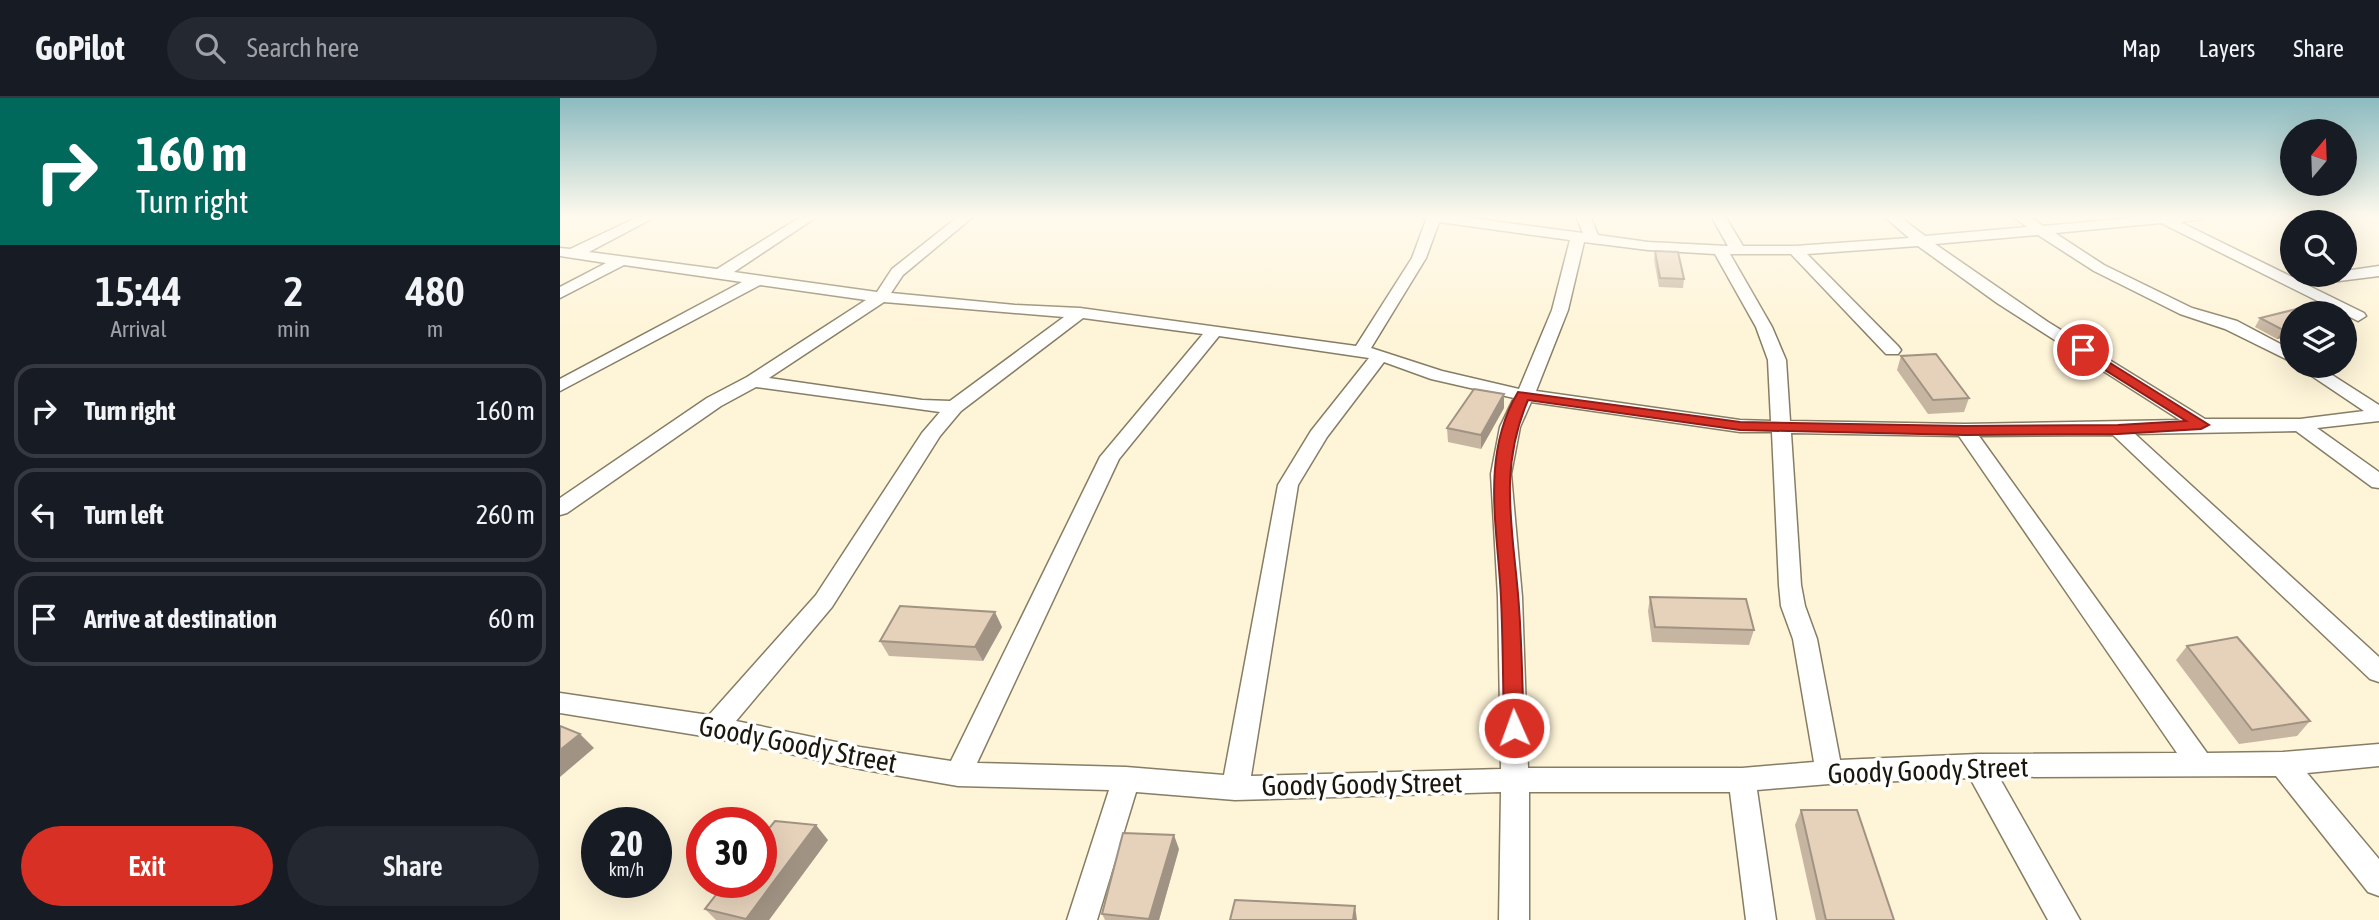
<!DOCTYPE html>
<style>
:root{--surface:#171b24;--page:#242831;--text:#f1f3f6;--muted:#9ea1a6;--line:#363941;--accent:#d93025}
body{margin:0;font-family:"Asap Condensed",sans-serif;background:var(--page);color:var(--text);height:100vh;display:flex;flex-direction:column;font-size:26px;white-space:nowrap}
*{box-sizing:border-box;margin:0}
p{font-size:23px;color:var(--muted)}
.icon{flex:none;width:38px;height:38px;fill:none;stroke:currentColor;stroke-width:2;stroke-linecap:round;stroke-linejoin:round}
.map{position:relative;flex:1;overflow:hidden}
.details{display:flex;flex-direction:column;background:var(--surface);width:560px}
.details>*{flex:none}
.guide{background:#00695c;color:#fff;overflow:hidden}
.needle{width:46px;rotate:19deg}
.buttons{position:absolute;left:1720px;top:21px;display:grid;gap:14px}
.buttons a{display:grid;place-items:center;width:77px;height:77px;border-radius:50%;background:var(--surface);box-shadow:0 7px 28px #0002;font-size:35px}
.speed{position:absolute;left:21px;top:709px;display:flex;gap:14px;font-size:35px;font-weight:700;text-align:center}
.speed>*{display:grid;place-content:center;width:91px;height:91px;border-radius:50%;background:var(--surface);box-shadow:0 7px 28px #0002;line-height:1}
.speed small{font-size:18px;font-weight:400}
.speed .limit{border:10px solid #d22;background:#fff;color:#111}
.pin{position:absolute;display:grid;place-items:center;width:60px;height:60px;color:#fff;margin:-30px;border:4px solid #fff;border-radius:50%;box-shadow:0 2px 7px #0007}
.me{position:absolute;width:77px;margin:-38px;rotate:358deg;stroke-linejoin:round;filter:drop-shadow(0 0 5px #0008)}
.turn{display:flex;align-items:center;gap:24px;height:147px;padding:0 21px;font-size:32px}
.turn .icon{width:91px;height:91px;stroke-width:2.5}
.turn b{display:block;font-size:49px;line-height:60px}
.eta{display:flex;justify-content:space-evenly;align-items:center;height:119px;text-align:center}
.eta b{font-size:42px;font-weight:600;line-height:49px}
.primary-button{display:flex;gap:14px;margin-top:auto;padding:14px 21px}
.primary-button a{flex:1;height:80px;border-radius:42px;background:var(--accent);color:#fff;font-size:28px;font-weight:600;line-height:80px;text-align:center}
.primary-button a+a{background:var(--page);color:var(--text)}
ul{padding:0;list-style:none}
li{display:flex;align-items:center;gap:21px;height:94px;margin:0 14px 10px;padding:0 7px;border:4px solid var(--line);border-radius:21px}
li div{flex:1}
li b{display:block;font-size:26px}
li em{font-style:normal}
header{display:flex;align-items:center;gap:42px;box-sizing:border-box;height:98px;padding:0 35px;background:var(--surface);border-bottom:2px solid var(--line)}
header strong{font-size:33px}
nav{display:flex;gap:38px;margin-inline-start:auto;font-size:24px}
.search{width:490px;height:63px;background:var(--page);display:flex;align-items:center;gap:18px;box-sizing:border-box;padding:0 24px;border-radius:38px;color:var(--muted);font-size:26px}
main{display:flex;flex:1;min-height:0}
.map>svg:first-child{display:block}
</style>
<header>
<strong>GoPilot</strong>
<div class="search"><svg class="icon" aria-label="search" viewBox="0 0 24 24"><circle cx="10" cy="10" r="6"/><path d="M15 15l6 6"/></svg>Search here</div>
<nav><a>Map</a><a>Layers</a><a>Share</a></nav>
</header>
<main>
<section class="details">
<div class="guide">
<div class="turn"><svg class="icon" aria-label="right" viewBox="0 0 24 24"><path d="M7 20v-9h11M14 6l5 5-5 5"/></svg><div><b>160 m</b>Turn right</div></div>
</div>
<div class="eta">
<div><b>15:44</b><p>Arrival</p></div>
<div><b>2</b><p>min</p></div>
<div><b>480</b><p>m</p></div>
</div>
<ul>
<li><svg class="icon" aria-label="right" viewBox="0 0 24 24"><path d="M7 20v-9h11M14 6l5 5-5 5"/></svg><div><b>Turn right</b></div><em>160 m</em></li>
<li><svg class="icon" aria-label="left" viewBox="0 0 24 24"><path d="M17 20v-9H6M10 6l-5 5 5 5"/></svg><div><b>Turn left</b></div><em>260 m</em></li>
<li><svg class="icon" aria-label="arrive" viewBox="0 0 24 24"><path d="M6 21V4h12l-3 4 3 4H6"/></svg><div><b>Arrive at destination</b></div><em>60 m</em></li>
</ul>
<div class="primary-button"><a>Exit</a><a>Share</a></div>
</section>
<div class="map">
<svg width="1819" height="822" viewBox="0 0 1819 822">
<rect width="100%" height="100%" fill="#fef4d8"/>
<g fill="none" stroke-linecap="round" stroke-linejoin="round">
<g stroke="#867d64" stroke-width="3">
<path id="street" d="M 80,118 L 97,118 L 29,154 L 157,171 L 242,118 L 258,118 L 174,174 L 317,194 L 332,171 L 399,118 L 414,118 L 343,177 L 331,195 L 455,207 L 520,210 L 796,248 L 852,160 L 866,122 L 861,118 L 895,118 L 1023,135 L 1016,118 L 1030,118 L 1038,137 L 1088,144 L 1168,148 L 1151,118 L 1165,118 L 1183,148 L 1235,148 L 1349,140 L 1324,118 L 1339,118 L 1365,138 L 1467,129 L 1452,118 L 1468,118 L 1483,128 L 1596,118 L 1644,118 L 1642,121 L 1620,124 L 1732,179 L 1785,177 L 1785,173 L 1819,168 L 1819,178 L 1747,187 L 1804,215 L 1806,218 L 1798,223 L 1601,125 L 1495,135 L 1544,167 L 1632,210 L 1677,223 L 1732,252 L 1732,264 L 1665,231 L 1620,216 L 1534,173 L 1478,137 L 1375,146 L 1488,224 L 1645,321 L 1740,321 L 1804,313 L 1737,268 L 1758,268 L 1819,307 L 1819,323 L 1757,330 L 1819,374 L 1819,390 L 1812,389 L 1736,333 L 1575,336 L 1819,559 L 1819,584 L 1810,581 L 1553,337 L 1419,338 L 1647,655 L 1723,654 L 1819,646 L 1819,668 L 1747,675 L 1819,761 L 1819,798 L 1808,794 L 1716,678 L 1439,679 L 1520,822 L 1488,822 L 1410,680 L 1269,686 L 1197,692 L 1216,822 L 1186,822 L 1170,694 L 969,694 L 969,822 L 939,822 L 941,694 L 675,702 L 576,694 L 537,822 L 507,822 L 549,692 L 398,688 L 300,671 L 155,640 L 0,615 L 0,595 L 149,617 L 256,497 L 362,335 L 380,314 L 196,289 L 161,308 L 7,415 L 0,417 L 0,400 L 147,300 L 187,279 L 306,202 L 200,187 L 0,293 L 0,281 L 182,184 L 64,167 L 0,200 L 0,189 L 46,165 L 0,158 L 0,150 L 10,151 ZM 879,124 L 1010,142 L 992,212 L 959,291 L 882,273 L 811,250 L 866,160 ZM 1024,144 L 1088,152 L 1155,156 L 1196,229 L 1208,262 L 1211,323 L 1180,322 L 976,293 L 1008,212 ZM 1358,148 L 1437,205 L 1620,322 L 1405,326 L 1230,323 L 1226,262 L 1212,229 L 1170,156 L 1231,156 L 1326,256 L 1338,256 L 1341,252 L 1338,248 L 1247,156 ZM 324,204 L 504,219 L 390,303 L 362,302 L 209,280 ZM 523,220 L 643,236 L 540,359 L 391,663 L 300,649 L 176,623 L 272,509 L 380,338 L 401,313 ZM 659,238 L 809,260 L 751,333 L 718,387 L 664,677 L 566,669 L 417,665 L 559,361 ZM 824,264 L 871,281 L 954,300 L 940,329 L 931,376 L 938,499 L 941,671 L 691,678 L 738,387 L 767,339 ZM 971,304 L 1180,334 L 1212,334 L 1219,487 L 1221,508 L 1233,541 L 1254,664 L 1182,670 L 968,670 L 962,499 L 951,376 L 960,329 ZM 1231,335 L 1399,338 L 1617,655 L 1418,656 L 1280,662 L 1257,541 L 1245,508 L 1241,487 Z"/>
</g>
<use href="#street" fill="#fff" fill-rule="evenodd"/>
</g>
<g fill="#c6b5a1">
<path d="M 1095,153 L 1124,181 L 1123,190 L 1099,189 L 1094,162 Z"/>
<path d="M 1732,215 L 1732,238 L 1717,241 L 1695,229 L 1700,220 Z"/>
<path d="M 1341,258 L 1409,300 L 1404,314 L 1368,316 L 1337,272 Z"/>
<path d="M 944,310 L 921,351 L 888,344 L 887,330 Z"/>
<path d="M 1090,499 L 1194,532 L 1189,547 L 1092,544 L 1088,513 Z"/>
<path d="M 442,529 L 423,563 L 329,558 L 320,543 Z"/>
<path d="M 1627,548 L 1750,623 L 1737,638 L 1679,646 L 1616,562 Z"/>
<path d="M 1241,712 L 1334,822 L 1256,822 L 1235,727 Z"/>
<path d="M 268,742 L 209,822 L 156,822 L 145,811 Z"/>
<path d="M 619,751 L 599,822 L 545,822 L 542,816 Z"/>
</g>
<g fill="#a19383">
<path d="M 1732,230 L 1732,238 L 1717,241 L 1723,232 Z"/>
<path d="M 944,296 L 944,310 L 921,351 L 921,337 Z"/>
<path d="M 435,514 L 442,529 L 423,563 L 415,549 Z"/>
<path d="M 20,636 L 34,650 L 0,679 L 0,652 Z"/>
<path d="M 256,727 L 268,742 L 209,822 L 187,822 L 186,821 Z"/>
<path d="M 614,737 L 619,751 L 599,822 L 589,822 Z"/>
<path d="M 795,808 L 797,822 L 793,822 Z"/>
</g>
<g fill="#e6d2bb" stroke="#a19383" stroke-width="2">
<path d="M 1095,153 L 1118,154 L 1124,181 L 1100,180 Z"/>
<path d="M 1749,208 L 1762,215 L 1732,215 L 1732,230 L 1723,232 L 1700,220 Z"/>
<path d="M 1376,256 L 1409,300 L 1373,302 L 1341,258 Z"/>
<path d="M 914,291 L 944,296 L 921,337 L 887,330 Z"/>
<path d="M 1090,499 L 1186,501 L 1194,532 L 1095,529 Z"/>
<path d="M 340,508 L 435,514 L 415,549 L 320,543 Z"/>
<path d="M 1677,539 L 1750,623 L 1692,632 L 1627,548 Z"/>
<path d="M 0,628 L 20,636 L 0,652 Z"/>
<path d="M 1241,712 L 1297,712 L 1334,822 L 1266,822 Z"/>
<path d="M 215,723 L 256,727 L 186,821 L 145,811 L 166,784 L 201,784 L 201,740 Z"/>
<path d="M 563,735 L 614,737 L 589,821 L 542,816 Z"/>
<path d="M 675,802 L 795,808 L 793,822 L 670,822 Z"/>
</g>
<linearGradient id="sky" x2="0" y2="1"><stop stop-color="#8cbbc0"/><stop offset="0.51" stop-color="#fffaed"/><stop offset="1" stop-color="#fffaed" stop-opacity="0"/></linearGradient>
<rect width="1819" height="233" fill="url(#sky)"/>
<path fill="#d93025" stroke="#8d1f18" stroke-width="2" d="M 1523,248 L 1649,327 L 1641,331 L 1558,336 L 1405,337 L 1180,332 L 968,302 C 939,370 952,426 958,496 C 962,541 962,585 964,630 L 961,636 L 954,638 L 947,636 L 944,630 C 943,587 943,543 941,500 C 938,431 920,358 958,294 L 1180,324 L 1405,328 L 1558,327 L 1626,323 L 1518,255 L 1517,252 Z"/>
<g text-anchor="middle" stroke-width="7" stroke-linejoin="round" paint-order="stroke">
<g font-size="28" fill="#1b170d" stroke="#fff">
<text transform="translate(238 646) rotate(11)" y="10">Goody Goody Street</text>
<text transform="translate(1368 672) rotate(-2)" y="10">Goody Goody Street</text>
<text transform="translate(802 686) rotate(-1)" y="10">Goody Goody Street</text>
</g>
</g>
</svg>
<div class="buttons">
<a><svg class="needle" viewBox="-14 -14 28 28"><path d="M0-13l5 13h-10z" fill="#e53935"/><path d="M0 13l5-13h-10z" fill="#9ea1a6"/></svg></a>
<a><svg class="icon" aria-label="search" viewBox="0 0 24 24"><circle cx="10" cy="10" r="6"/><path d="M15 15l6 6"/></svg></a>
<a><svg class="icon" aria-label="layers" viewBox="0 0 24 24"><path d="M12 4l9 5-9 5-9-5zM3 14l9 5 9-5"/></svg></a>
</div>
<div class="speed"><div>20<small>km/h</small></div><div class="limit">30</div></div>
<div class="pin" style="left:1523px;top:252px;background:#d93025"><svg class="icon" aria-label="arrive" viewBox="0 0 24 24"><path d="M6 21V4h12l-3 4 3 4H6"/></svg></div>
<svg class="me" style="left:954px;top:630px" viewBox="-20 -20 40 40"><circle r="17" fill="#d93025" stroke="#fff" stroke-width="3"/><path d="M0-11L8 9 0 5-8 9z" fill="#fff"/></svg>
</div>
</main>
